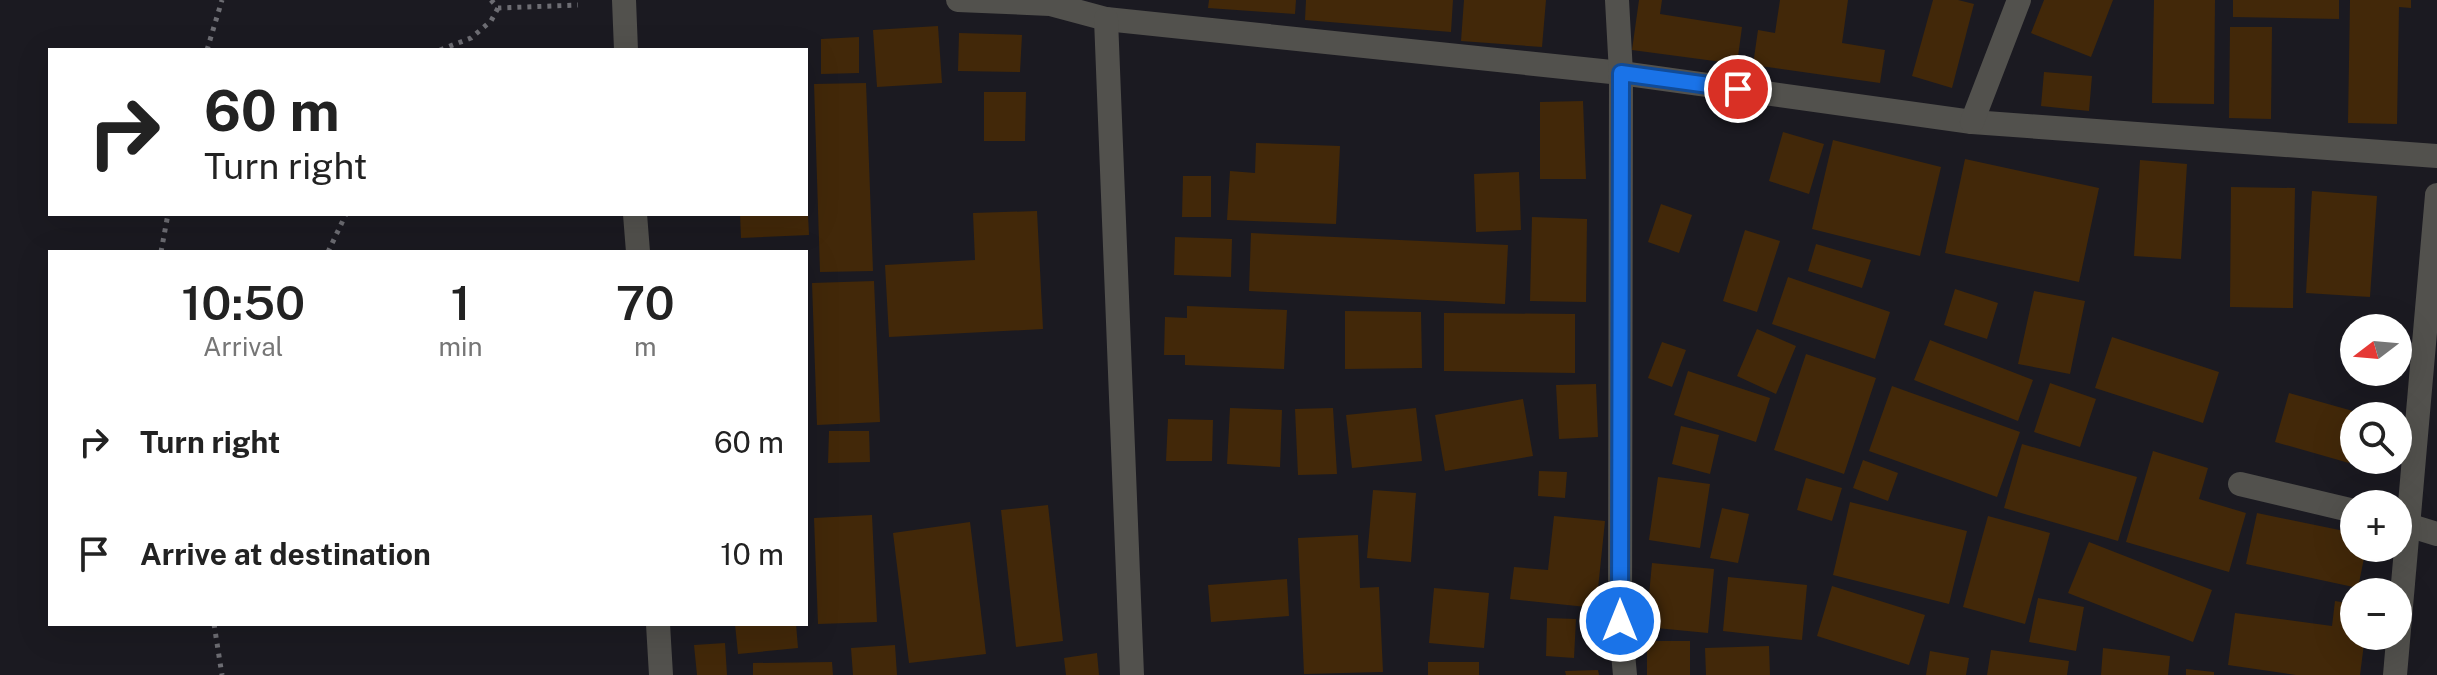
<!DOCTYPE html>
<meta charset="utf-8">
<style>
:root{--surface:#fff;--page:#f6f6f6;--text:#222;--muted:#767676}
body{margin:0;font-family:"Public Sans",sans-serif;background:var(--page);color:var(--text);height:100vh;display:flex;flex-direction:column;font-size:30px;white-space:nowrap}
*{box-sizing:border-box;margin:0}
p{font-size:26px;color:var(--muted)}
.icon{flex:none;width:44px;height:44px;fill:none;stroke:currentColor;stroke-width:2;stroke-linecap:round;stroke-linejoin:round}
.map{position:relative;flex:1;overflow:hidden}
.sheet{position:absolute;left:48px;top:250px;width:760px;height:376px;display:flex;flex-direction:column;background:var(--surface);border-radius:0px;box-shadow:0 8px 32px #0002}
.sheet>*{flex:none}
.top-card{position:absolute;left:48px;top:48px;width:760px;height:168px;border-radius:0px;box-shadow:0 8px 32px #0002;background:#fff;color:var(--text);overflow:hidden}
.needle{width:52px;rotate:254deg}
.fabs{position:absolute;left:2340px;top:314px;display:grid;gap:16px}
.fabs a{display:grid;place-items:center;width:72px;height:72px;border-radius:50%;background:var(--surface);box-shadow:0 8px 32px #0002;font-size:40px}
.pin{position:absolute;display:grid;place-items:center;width:68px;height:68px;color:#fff;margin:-34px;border:4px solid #fff;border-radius:50%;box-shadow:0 2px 8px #0007}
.me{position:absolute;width:88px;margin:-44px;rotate:0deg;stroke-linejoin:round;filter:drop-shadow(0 0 6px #0008)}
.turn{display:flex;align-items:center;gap:28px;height:168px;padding:0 24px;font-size:36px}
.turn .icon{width:104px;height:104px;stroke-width:2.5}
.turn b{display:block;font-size:56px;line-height:68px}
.eta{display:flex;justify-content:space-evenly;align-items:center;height:136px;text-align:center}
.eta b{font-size:48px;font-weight:600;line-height:56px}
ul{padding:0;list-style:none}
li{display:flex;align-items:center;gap:24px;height:112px;padding:0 24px}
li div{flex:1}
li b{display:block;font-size:30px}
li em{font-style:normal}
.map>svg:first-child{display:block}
</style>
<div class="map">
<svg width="2437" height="675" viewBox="0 0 2437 675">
<rect width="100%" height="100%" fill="#1b1a21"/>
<g fill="#422809">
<path d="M 1209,0 L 1296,0 L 1295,14 L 1208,8 Z"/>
<path d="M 1306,0 L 1453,0 L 1451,32 L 1305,20 Z"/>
<path d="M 1464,0 L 1546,0 L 1542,47 L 1461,41 Z"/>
<path d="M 1639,0 L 1662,0 L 1660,14 L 1742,27 L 1737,64 L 1632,50 Z"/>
<path d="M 1780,0 L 1848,0 L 1842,43 L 1885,50 L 1880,83 L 1753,65 L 1758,30 L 1775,33 Z"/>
<path d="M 1933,0 L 1958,0 L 1974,4 L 1952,88 L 1912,76 Z"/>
<path d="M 2044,0 L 2113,0 L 2091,57 L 2031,33 Z"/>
<path d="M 2154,0 L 2215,0 L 2214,104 L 2152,103 Z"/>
<path d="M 2233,0 L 2339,0 L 2339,19 L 2233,17 Z"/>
<path d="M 2350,0 L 2411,0 L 2411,8 L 2399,7 L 2397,124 L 2348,123 Z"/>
<path d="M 938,26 L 942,83 L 877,87 L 873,30 Z"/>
<path d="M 2230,27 L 2272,27 L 2271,119 L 2229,118 Z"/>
<path d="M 959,33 L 1022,35 L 1020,72 L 958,71 Z"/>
<path d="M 859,37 L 859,73 L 821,74 L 821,39 Z"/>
<path d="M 2044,72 L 2092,76 L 2089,111 L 2041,106 Z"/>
<path d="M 866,83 L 873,271 L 820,272 L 814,84 Z"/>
<path d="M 984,92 L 1026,92 L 1025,141 L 984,141 Z"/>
<path d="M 1583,101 L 1586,179 L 1540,179 L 1540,102 Z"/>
<path d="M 1783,132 L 1824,144 L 1809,194 L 1769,181 Z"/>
<path d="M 1833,140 L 1941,167 L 1920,256 L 1812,229 Z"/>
<path d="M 1256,143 L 1340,146 L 1336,224 L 1227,220 L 1230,171 L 1255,173 Z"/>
<path d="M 1965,159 L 2099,188 L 2079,282 L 1945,253 Z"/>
<path d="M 2140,160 L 2187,164 L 2181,259 L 2134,256 Z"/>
<path d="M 1519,172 L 1521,230 L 1476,232 L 1474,174 Z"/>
<path d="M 1183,176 L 1211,176 L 1211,217 L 1182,217 Z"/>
<path d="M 2231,187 L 2295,188 L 2293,308 L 2230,307 Z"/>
<path d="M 2312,191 L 2377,196 L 2370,297 L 2306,293 Z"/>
<path d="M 1661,204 L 1692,215 L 1679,253 L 1648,242 Z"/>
<path d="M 1037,211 L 1043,329 L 889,337 L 885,265 L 975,260 L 973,213 Z"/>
<path d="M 740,214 L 808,214 L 809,235 L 741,238 Z"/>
<path d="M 1532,217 L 1587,219 L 1586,302 L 1530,301 Z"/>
<path d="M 1745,230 L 1780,241 L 1757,312 L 1723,301 Z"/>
<path d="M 1251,233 L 1508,245 L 1505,304 L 1249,291 Z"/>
<path d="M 1175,237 L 1232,239 L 1231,277 L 1174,275 Z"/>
<path d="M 1816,244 L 1871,260 L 1862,288 L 1808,271 Z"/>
<path d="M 1788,277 L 1890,312 L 1875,359 L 1772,324 Z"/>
<path d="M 874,281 L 880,422 L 817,425 L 812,283 Z"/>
<path d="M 1955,289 L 1998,303 L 1987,339 L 1944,325 Z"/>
<path d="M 2034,291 L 2085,301 L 2070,374 L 2018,364 Z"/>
<path d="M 1187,306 L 1287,310 L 1284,369 L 1185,365 L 1185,355 L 1164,355 L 1165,317 L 1187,318 Z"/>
<path d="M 1345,311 L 1421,312 L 1422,368 L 1345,369 Z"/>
<path d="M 1444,313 L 1575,314 L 1575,373 L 1444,371 Z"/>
<path d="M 1757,329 L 1796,346 L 1776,394 L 1737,376 Z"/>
<path d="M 2112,337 L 2219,372 L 2203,423 L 2095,388 Z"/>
<path d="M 1930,340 L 2033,380 L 2018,421 L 1914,380 Z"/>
<path d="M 1662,342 L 1686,350 L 1672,387 L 1648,378 Z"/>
<path d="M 1806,354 L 1876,378 L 1844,474 L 1774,450 Z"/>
<path d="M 1688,371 L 1770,398 L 1756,442 L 1674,415 Z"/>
<path d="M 2050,383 L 2096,399 L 2080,447 L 2034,432 Z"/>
<path d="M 1596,384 L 1598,437 L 1559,439 L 1556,385 Z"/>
<path d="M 1892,386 L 2020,432 L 1997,497 L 1869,451 Z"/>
<path d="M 2289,393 L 2367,415 L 2354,416 L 2354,445 L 2349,463 L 2275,442 Z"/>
<path d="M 1523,399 L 1533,456 L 1445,471 L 1435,415 Z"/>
<path d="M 1230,408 L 1282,410 L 1280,467 L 1227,464 Z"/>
<path d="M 1333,408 L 1337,474 L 1298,475 L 1295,409 Z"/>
<path d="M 1416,408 L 1422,461 L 1352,468 L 1346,415 Z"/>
<path d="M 1168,419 L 1213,420 L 1212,461 L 1166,461 Z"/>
<path d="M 1681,426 L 1719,435 L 1710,474 L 1672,464 Z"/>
<path d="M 829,431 L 869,431 L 870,462 L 828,463 Z"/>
<path d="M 2022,444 L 2137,477 L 2118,541 L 2004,508 Z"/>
<path d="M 2153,451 L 2208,468 L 2199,499 L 2246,513 L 2229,572 L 2126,542 Z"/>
<path d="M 1863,460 L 1898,473 L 1888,501 L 1853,488 Z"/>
<path d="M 1539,471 L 1567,472 L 1565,498 L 1538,496 Z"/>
<path d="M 1658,477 L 1710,484 L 1700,548 L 1649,540 Z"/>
<path d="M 1806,478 L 1842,488 L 1832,521 L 1797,510 Z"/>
<path d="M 1373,490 L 1416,493 L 1411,562 L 1367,558 Z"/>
<path d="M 1850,502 L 1967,531 L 1949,604 L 1833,575 Z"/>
<path d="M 1048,505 L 1063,641 L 1016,647 L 1001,510 Z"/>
<path d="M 1722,508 L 1749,514 L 1738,563 L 1710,558 Z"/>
<path d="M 2257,513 L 2354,533 L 2354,548 L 2366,548 L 2358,588 L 2246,564 Z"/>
<path d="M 872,515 L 877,622 L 818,624 L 814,518 Z"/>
<path d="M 1554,516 L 1605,521 L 1596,608 L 1510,599 L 1514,567 L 1548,570 Z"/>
<path d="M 1988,516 L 2050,533 L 2025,624 L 1963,607 Z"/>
<path d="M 970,522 L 986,654 L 909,663 L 893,533 Z"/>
<path d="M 1358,535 L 1360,588 L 1379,587 L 1383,672 L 1304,674 L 1298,538 Z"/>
<path d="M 2089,542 L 2212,590 L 2193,642 L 2068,593 Z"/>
<path d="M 1652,563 L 1714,569 L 1708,633 L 1646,627 Z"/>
<path d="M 1728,577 L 1807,585 L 1802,640 L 1723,631 Z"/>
<path d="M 1287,579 L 1289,616 L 1211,622 L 1208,585 Z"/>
<path d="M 1832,586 L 1925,615 L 1909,665 L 1817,636 Z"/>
<path d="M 1434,588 L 1489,593 L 1484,648 L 1429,643 Z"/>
<path d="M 2038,598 L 2084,607 L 2076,651 L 2029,642 Z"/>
<path d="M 2335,601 L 2354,604 L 2354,636 L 2365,636 L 2360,675 L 2296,675 L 2228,665 L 2235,613 L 2332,626 Z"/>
<path d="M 1547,618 L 1576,619 L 1574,658 L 1546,656 Z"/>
<path d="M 735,624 L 796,624 L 798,648 L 738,654 Z"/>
<rect x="1647" y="641" width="43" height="34"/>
<path d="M 725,643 L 727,675 L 697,675 L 694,645 Z"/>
<path d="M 895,645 L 897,675 L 853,675 L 851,648 Z"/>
<path d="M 1769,646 L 1770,675 L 1706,675 L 1705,648 Z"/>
<path d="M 2103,648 L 2170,656 L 2168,675 L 2101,675 Z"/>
<path d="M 1991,650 L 2069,661 L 2067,675 L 1987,675 Z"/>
<path d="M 1930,651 L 1969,658 L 1966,675 L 1926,675 Z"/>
<path d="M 1097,653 L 1099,675 L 1066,675 L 1064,658 Z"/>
<path d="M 832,662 L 833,675 L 753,675 L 753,663 Z"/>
<rect x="1428" y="662" width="51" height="13"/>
<path d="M 2186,669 L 2214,672 L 2214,675 L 2186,675 Z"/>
<path d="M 1598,670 L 1599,675 L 1566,675 L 1565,671 Z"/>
</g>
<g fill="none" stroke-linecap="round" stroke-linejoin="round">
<g stroke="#6d6d73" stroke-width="5" stroke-dasharray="4 6" stroke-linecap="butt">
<path d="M 491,0 L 498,8 L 578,5"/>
<path d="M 207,50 L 222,0"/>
<path d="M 440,50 L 471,38 L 491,21 L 498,8"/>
<path d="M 161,252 L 168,214"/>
<path d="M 328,252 L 346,214"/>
<path d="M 214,624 L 222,675"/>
</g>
<g stroke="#52514d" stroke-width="24">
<path d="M 624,0 L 626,50"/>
<path d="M 958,0 L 1050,4 L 1106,19 L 1621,73 L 1972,122 L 2437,156"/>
<path d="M 1617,0 L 1621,73 L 1620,621 L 1625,675"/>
<path d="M 1106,19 L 1132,675"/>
<path d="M 1972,122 L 2019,0"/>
<path d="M 635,214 L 638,252"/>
<path d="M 2240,484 L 2354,511"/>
<path d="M 2398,522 L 2437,534"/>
<path d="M 658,624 L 661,675"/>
<path d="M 2395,675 L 2437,195"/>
</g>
</g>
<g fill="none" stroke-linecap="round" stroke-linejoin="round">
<g stroke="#114b97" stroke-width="20">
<path id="route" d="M 1620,621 L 1621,73 L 1738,89"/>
</g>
<use href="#route" stroke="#1a73e8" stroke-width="14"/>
</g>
</svg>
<div class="fabs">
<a><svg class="needle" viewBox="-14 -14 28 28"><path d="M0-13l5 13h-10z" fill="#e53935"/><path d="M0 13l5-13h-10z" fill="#767676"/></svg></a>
<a><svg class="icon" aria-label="search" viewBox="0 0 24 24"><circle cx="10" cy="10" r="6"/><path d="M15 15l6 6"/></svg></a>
<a>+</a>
<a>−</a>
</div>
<div class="pin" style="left:1738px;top:89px;background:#d93025"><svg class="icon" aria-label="arrive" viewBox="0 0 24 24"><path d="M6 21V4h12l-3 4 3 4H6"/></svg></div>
<svg class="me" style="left:1620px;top:621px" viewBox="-20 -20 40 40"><circle r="17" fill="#1a73e8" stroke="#fff" stroke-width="3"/><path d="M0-11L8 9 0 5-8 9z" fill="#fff"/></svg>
<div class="top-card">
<div class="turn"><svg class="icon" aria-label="right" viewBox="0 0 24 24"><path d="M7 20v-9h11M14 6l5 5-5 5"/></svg><div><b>60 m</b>Turn right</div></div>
</div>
<section class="sheet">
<div class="eta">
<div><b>10:50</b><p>Arrival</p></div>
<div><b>1</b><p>min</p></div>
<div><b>70</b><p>m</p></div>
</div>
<ul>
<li><svg class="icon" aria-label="right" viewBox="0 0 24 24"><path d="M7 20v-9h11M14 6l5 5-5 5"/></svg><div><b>Turn right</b></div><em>60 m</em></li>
<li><svg class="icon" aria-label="arrive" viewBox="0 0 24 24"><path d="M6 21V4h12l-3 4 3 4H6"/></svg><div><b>Arrive at destination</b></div><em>10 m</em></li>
</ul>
</section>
</div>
